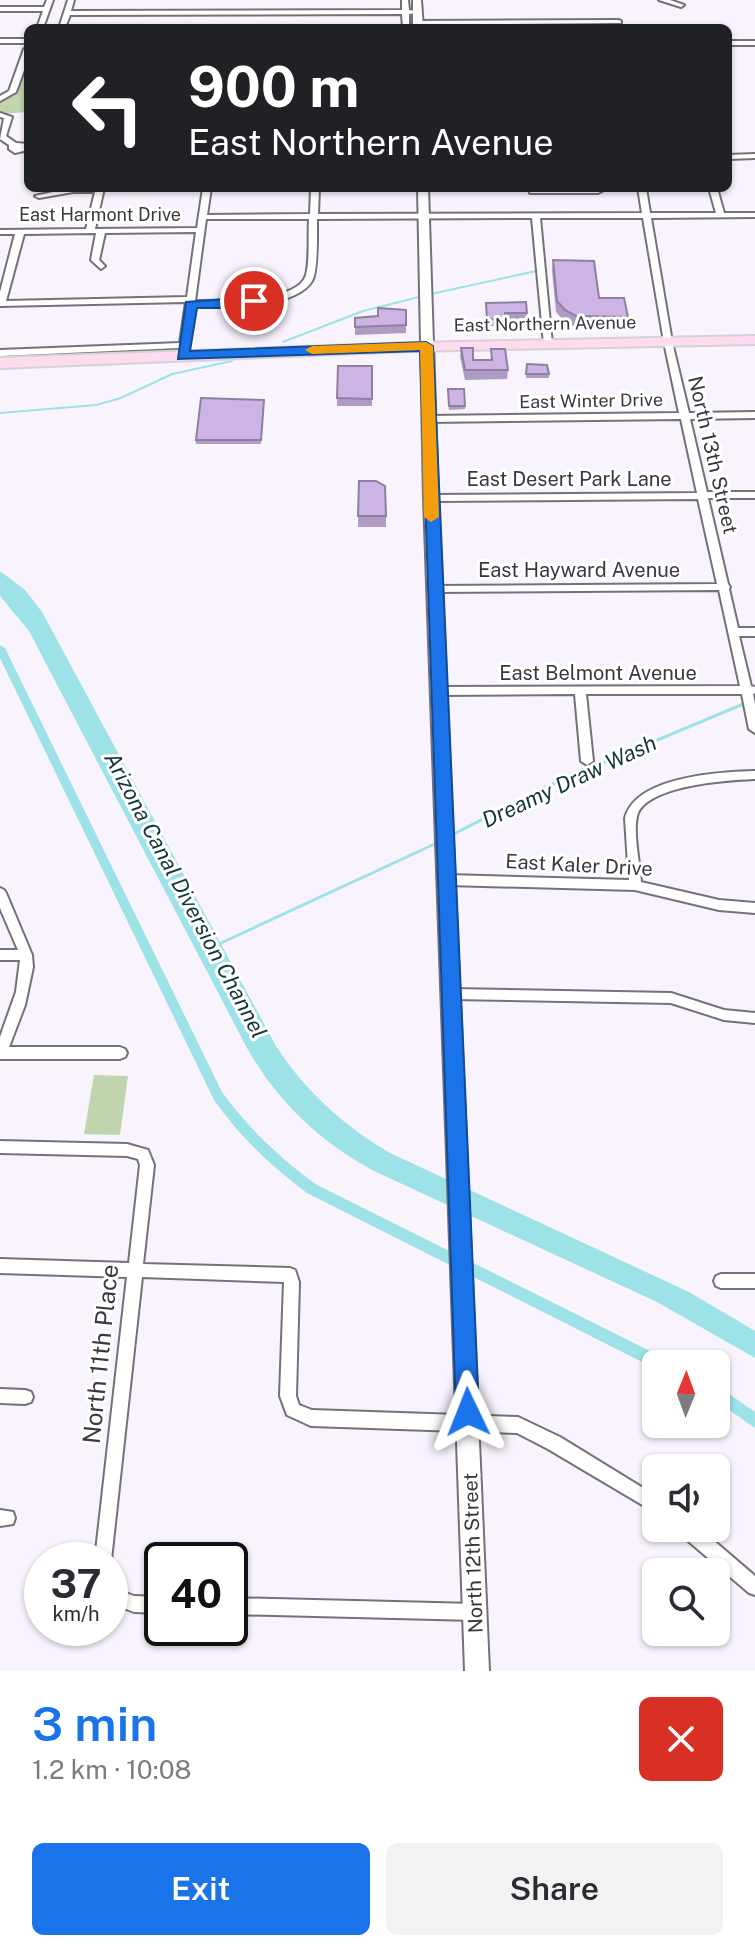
<!DOCTYPE html>
<meta charset="utf-8">
<style>
:root{--surface:#fff;--page:#f2f2f3;--text:#2b2b33;--muted:#7c7c81;--accent:#1a73e8}
body{margin:0;font-family:"Public Sans",sans-serif;background:var(--page);color:var(--text);height:100vh;display:flex;flex-direction:column;font-size:30px;white-space:nowrap}
*{box-sizing:border-box;margin:0}
p{font-size:26px;color:var(--muted)}
.icon{flex:none;width:44px;height:44px;fill:none;stroke:currentColor;stroke-width:2;stroke-linecap:round;stroke-linejoin:round}
.map{position:relative;height:1671px;overflow:hidden}
.sheet{display:flex;flex-direction:column;background:var(--surface);flex:1}
.sheet>*{flex:none}
.hud{position:absolute;left:24px;top:24px;width:708px;height:168px;border-radius:12px;box-shadow:0 2px 6px #0004;background:#202124;color:#fff;overflow:hidden}
.needle{width:52px;rotate:1deg}
.tools{position:absolute;left:642px;top:1350px;display:grid;gap:16px}
.tools a{display:grid;place-items:center;width:88px;height:88px;border-radius:12px;background:var(--surface);box-shadow:0 2px 6px #0004;font-size:40px}
.speed{position:absolute;left:24px;top:1542px;display:flex;gap:16px;font-size:40px;font-weight:700;text-align:center}
.speed>*{display:grid;place-content:center;width:104px;height:104px;border-radius:50%;background:var(--surface);box-shadow:0 2px 6px #0004;line-height:1}
.speed small{font-size:20px;font-weight:400}
.speed .limit{border:4px solid #111;border-radius:12px;background:#fff;color:#111}
.pin{position:absolute;display:grid;place-items:center;width:68px;height:68px;color:#fff;margin:-34px;border:4px solid #fff;border-radius:50%;box-shadow:0 2px 8px #0007}
.me{position:absolute;width:88px;margin:-44px;rotate:358deg;stroke-linejoin:round;filter:drop-shadow(0 0 6px #0008)}
.turn{display:flex;align-items:center;gap:28px;height:168px;padding:0 32px;font-size:36px}
.turn .icon{width:104px;height:104px;stroke-width:2.5}
.turn b{display:block;font-size:56px;line-height:68px}
.round{display:grid;place-items:center;flex:none;width:84px;height:84px;border-radius:12px;background:var(--page)}
.summary{display:flex;align-items:center;justify-content:space-between;height:136px;padding:0 32px}
h1{font-size:48px;font-weight:600;line-height:60px;color:var(--accent)}
.primary-button{display:flex;gap:16px;margin-top:auto;padding:16px 32px}
.primary-button a{flex:1;height:92px;border-radius:12px;background:var(--accent);color:#fff;font-size:32px;font-weight:600;line-height:92px;text-align:center}
.primary-button a+a{background:var(--page);color:var(--text)}
.map>svg:first-child{display:block}
</style>
<div class="map">
<svg width="755" height="1671" viewBox="0 0 755 1671">
<rect width="100%" height="100%" fill="#f8f3fd"/>
<g fill="#c0d5ad">
<path d="M 28,53 L 28,112 L 0,114 L 0,100 L 15,93 Z"/>
<path d="M 94,1075 L 128,1076 L 120,1135 L 84,1134 Z"/>
</g>
<path fill="#9ce2e6" d="M 0,571 L 25,590 L 42,612 L 276,1046 C 305,1091 344,1126 390,1153 L 689,1292 L 755,1331 L 755,1358 L 657,1302 L 374,1171 C 319,1141 278,1102 247,1048 L 29,631 L 0,596 Z"/>
<g fill="none" stroke-linecap="round" stroke-linejoin="round">
<g stroke="#9ce2e6" stroke-width="2">
<path d="M 431,294 L 536,271"/>
<path d="M 283,342 L 363,311 L 423,296"/>
<path d="M 0,413 L 96,405 L 121,398 L 172,374 L 232,361"/>
</g>
<g stroke="#9ce2e6" stroke-width="3">
<path d="M 452,835 L 541,789 L 755,699"/>
<path d="M 221,943 L 439,842"/>
</g>
<g fill="#9ce2e6" fill-rule="evenodd">
<path d="M 0,645 L 5,648 L 222,1092 C 249,1129 280,1158 317,1185 L 666,1359 L 668,1364 L 656,1364 L 656,1369 L 307,1193 C 271,1166 240,1137 214,1100 L 0,658 Z"/>
<path d="M 716,1385 L 755,1412 L 755,1428 L 716,1401 Z"/>
</g>
<g stroke="#757179" stroke-width="4">
<g id="minor">
<path d="M 47,0 L 53,0 L 43,28 L 37,28 L 43,11 L 0,11 L 0,7 L 44,7 Z"/>
<path d="M 68,0 L 74,0 L 71,11 L 402,10 L 402,0 L 408,0 L 409,10 L 421,12 L 409,14 L 409,28 L 403,28 L 402,14 L 70,15 L 65,28 L 59,28 Z"/>
<path d="M 659,0 L 670,0 L 684,5 L 681,7 Z"/>
<path d="M 619,20 L 621,21 L 621,23 L 418,25 L 415,23 L 418,21 Z"/>
<rect x="0" y="39" width="28" height="4"/>
<rect x="728" y="41" width="27" height="4"/>
<path d="M 28,47 L 28,59 L 16,92 L 0,101 L 0,96 L 9,91 L 24,49 Z"/>
<path d="M 0,113 L 12,117 L 6,136 L 16,143 L 28,144 L 28,150 L 15,153 L 9,149 L 9,145 L 0,139 L 4,118 L 0,117 Z"/>
<path d="M 755,154 L 755,158 L 728,159 L 728,155 Z"/>
<path d="M 71,188 L 104,188 L 95,229 L 197,228 L 203,188 L 211,188 L 207,215 L 310,214 L 311,188 L 319,188 L 318,214 L 642,213 L 638,188 L 646,188 L 650,213 L 716,213 L 709,188 L 717,188 L 724,213 L 755,213 L 755,217 L 651,218 L 672,342 L 689,413 L 755,412 L 755,418 L 690,419 L 707,492 L 755,492 L 755,498 L 708,498 L 728,584 L 730,587 L 729,589 L 738,628 L 755,628 L 755,636 L 739,636 L 751,686 L 755,687 L 755,693 L 753,694 L 755,704 L 755,733 L 749,729 L 742,694 L 586,694 L 593,761 L 587,765 L 581,761 L 575,694 L 440,695 L 434,691 L 440,687 L 740,686 L 719,590 L 434,592 L 429,589 L 434,586 L 717,584 L 698,499 L 431,501 L 426,498 L 431,495 L 697,493 L 681,419 L 428,422 L 423,419 L 428,416 L 679,413 L 664,342 L 643,218 L 540,218 L 552,344 L 548,347 L 544,344 L 532,218 L 317,219 C 317,232 318,272 312,281 C 295,309 223,307 194,307 L 186,355 L 180,355 L 179,348 L 0,356 L 0,350 L 180,343 L 186,302 L 0,306 L 0,292 L 15,234 L 0,234 L 0,230 L 86,229 L 95,192 L 73,192 L 39,198 L 35,196 ZM 206,219 L 309,219 C 308,234 310,262 306,275 C 298,303 218,301 195,301 ZM 196,232 L 187,297 L 6,301 L 24,234 L 96,233 L 91,260 L 101,269 L 105,266 L 99,260 L 105,233 Z"/>
<path d="M 530,189 L 598,189 L 602,191 L 598,193 L 530,193 Z"/>
<path d="M 755,771 L 755,779 C 728,780 651,785 638,813 C 632,829 640,864 641,882 L 719,900 L 755,903 L 755,913 L 719,910 L 635,890 L 448,885 L 444,883 L 442,880 L 444,877 L 448,875 L 629,880 L 625,818 C 636,776 720,772 755,771 Z"/>
<path d="M 0,888 L 4,890 L 6,893 L 32,955 L 33,967 L 25,1005 L 9,1047 L 120,1047 L 125,1049 L 127,1053 L 125,1057 L 120,1059 L 0,1059 L 0,1037 L 16,992 L 20,960 L 0,960 L 0,950 L 18,950 L 0,908 Z"/>
<path d="M 452,989 L 671,993 L 724,1010 L 755,1013 L 755,1023 L 724,1020 L 671,1003 L 452,999 L 447,998 L 445,994 L 447,990 Z"/>
<path d="M 0,1141 L 127,1144 L 148,1150 L 154,1165 L 143,1264 L 290,1268 L 295,1270 L 299,1282 L 296,1396 L 299,1405 L 312,1410 L 518,1417 L 560,1437 L 656,1496 L 656,1513 L 548,1449 L 517,1433 L 311,1426 L 287,1415 L 280,1396 L 284,1282 L 142,1277 L 111,1560 L 110,1563 L 110,1560 L 95,1560 L 127,1277 L 0,1273 L 0,1259 L 129,1263 L 140,1165 L 138,1159 L 127,1156 L 0,1153 Z"/>
<path d="M 721,1274 L 755,1274 L 755,1288 L 721,1288 L 716,1286 L 714,1281 L 716,1276 Z"/>
<path d="M 0,1389 L 25,1390 L 31,1392 L 33,1397 L 31,1402 L 25,1404 L 0,1403 Z"/>
<path d="M 0,1510 L 13,1512 L 15,1518 L 13,1524 L 0,1526 Z"/>
<path d="M 678,1528 L 699,1528 L 755,1576 L 755,1595 L 749,1593 L 680,1534 Z"/>
<path d="M 110,1587 L 134,1596 L 162,1597 L 162,1613 L 134,1612 L 110,1603 Z"/>
<path d="M 230,1598 L 475,1604 L 481,1606 L 483,1612 L 481,1618 L 475,1620 L 230,1614 Z"/>
</g>
</g>
<g stroke="#757179" stroke-width="4">
<g id="tertiary">
<path d="M 413,0 L 421,0 L 423,28 L 413,28 Z"/>
<path d="M 418,188 L 428,188 L 438,498 L 489,1671 L 465,1671 L 424,498 Z"/>
</g>
</g>
<g stroke="#d4d3d4" stroke-width="4">
<path id="primary" d="M 755,336 L 755,344 L 410,351 L 0,368 L 0,358 L 410,343 Z"/>
</g>
<use href="#minor" fill="#fff" fill-rule="evenodd"/>
<use href="#tertiary" fill="#fff" fill-rule="evenodd"/>
<use href="#primary" fill="#ffdbef" fill-rule="evenodd"/>
</g>
<g fill="#af9cc4">
<path d="M 553,260 L 599,298 L 628,317 L 627,328 L 575,327 L 564,321 L 556,312 L 552,271 Z"/>
<path d="M 486,303 L 527,313 L 527,319 L 505,319 L 505,326 L 487,326 Z"/>
<path d="M 406,310 L 406,333 L 355,335 L 355,318 L 378,316 Z"/>
<path d="M 461,348 L 473,360 L 491,360 L 491,349 L 508,370 L 507,379 L 465,380 L 460,357 Z"/>
<path d="M 527,364 L 549,374 L 549,378 L 526,378 Z"/>
<path d="M 338,366 L 372,366 L 372,406 L 337,406 Z"/>
<path d="M 448,389 L 464,389 L 465,409 L 449,410 Z"/>
<path d="M 264,404 L 261,444 L 196,444 L 196,440 Z"/>
<path d="M 359,481 L 386,516 L 386,527 L 358,527 Z"/>
</g>
<g fill="#ccb5e4" stroke="#8f7fa0" stroke-width="2">
<path d="M 553,260 L 594,261 L 599,298 L 624,298 L 628,317 L 576,316 L 565,310 L 557,301 Z"/>
<path d="M 526,302 L 527,313 L 505,313 L 505,319 L 487,319 L 486,303 Z"/>
<path d="M 378,308 L 406,310 L 406,325 L 355,327 L 355,318 L 378,316 Z"/>
<path d="M 461,348 L 473,348 L 473,360 L 492,360 L 491,349 L 505,349 L 508,370 L 465,370 Z"/>
<path d="M 527,364 L 547,365 L 549,374 L 526,374 Z"/>
<path d="M 338,366 L 372,366 L 372,399 L 337,398 Z"/>
<path d="M 448,389 L 464,389 L 465,406 L 449,406 Z"/>
<path d="M 201,398 L 264,400 L 261,440 L 196,440 Z"/>
<path d="M 359,481 L 376,481 L 385,486 L 386,516 L 358,516 Z"/>
</g>
<path fill="#1a73e8" stroke="#114b97" stroke-width="2" d="M 254,297 L 259,298 L 259,304 L 233,308 L 197,308 L 190,351 L 426,342 L 433,346 L 479,1412 L 476,1420 L 468,1423 L 459,1420 L 456,1412 L 420,351 L 178,359 L 186,302 Z"/>
<path fill="#f59e0b" d="M 426,342 L 433,346 L 439,517 L 431,522 L 424,517 L 420,350 L 312,354 L 305,350 L 312,346 Z"/>
<g text-anchor="middle" stroke-width="6" stroke-linejoin="round" paint-order="stroke">
<g font-size="18" fill="#3a383c" stroke="#fff">
<text x="100" y="221">East Harmont Drive</text>
<text transform="translate(545 324) rotate(-1)" y="6">East Northern Avenue</text>
<text transform="translate(591 401) rotate(-1)" y="6">East Winter Drive</text>
</g>
<g font-size="20" fill="#3a383c" stroke="#fff">
<text transform="translate(713 455) rotate(77)" y="7">North 13th Street</text>
<text x="569" y="486">East Desert Park Lane</text>
<text x="579" y="577">East Hayward Avenue</text>
<text x="598" y="680">East Belmont Avenue</text>
<text transform="translate(579 865) rotate(3)" y="7">East Kaler Drive</text>
<text transform="translate(473 1553) rotate(-92)" y="7">North 12th Street</text>
</g>
<g font-size="22" font-style="italic" fill="#133638" stroke="#fff">
<text transform="translate(569 781) rotate(-25)" y="8">Dreamy Draw Wash</text>
<text transform="translate(186 895) rotate(62)" y="8">Arizona Canal Diversion Channel</text>
</g>
<g font-size="24" fill="#3a383c" stroke="#fff">
<text transform="translate(101 1354) rotate(-84)" y="8">North 11th Place</text>
</g>
</g>
</svg>
<div class="tools">
<a><svg class="needle" viewBox="-14 -14 28 28"><path d="M0-13l5 13h-10z" fill="#e53935"/><path d="M0 13l5-13h-10z" fill="#7c7c81"/></svg></a>
<a><svg class="icon" aria-label="sound" viewBox="0 0 24 24"><path d="M4 9h4l5-4v14l-5-4H4zM17 9q2 3 0 6"/></svg></a>
<a><svg class="icon" aria-label="search" viewBox="0 0 24 24"><circle cx="10" cy="10" r="6"/><path d="M15 15l6 6"/></svg></a>
</div>
<div class="speed"><div>37<small>km/h</small></div><div class="limit">40</div></div>
<div class="pin" style="left:254px;top:301px;background:#d93025"><svg class="icon" aria-label="arrive" viewBox="0 0 24 24"><path d="M6 21V4h12l-3 4 3 4H6"/></svg></div>
<svg class="me" style="left:468px;top:1412px" viewBox="-20 -20 40 40"><path d="M0-17L14 15 0 8-14 15z" fill="#1a73e8" stroke="#fff" stroke-width="4"/></svg>
<div class="hud">
<div class="turn"><svg class="icon" aria-label="left" viewBox="0 0 24 24"><path d="M17 20v-9H6M10 6l-5 5 5 5"/></svg><div><b>900 m</b>East Northern Avenue</div></div>
</div>
</div>
<section class="sheet">
<div class="summary"><div><h1>3 min</h1><p>1.2 km · 10:08</p></div><a class="round" style="background:#d93025;color:#fff"><svg class="icon" aria-label="close" viewBox="0 0 24 24"><path d="M6 6l12 12M18 6L6 18"/></svg></a></div>
<div class="primary-button"><a>Exit</a><a>Share</a></div>
</section>
